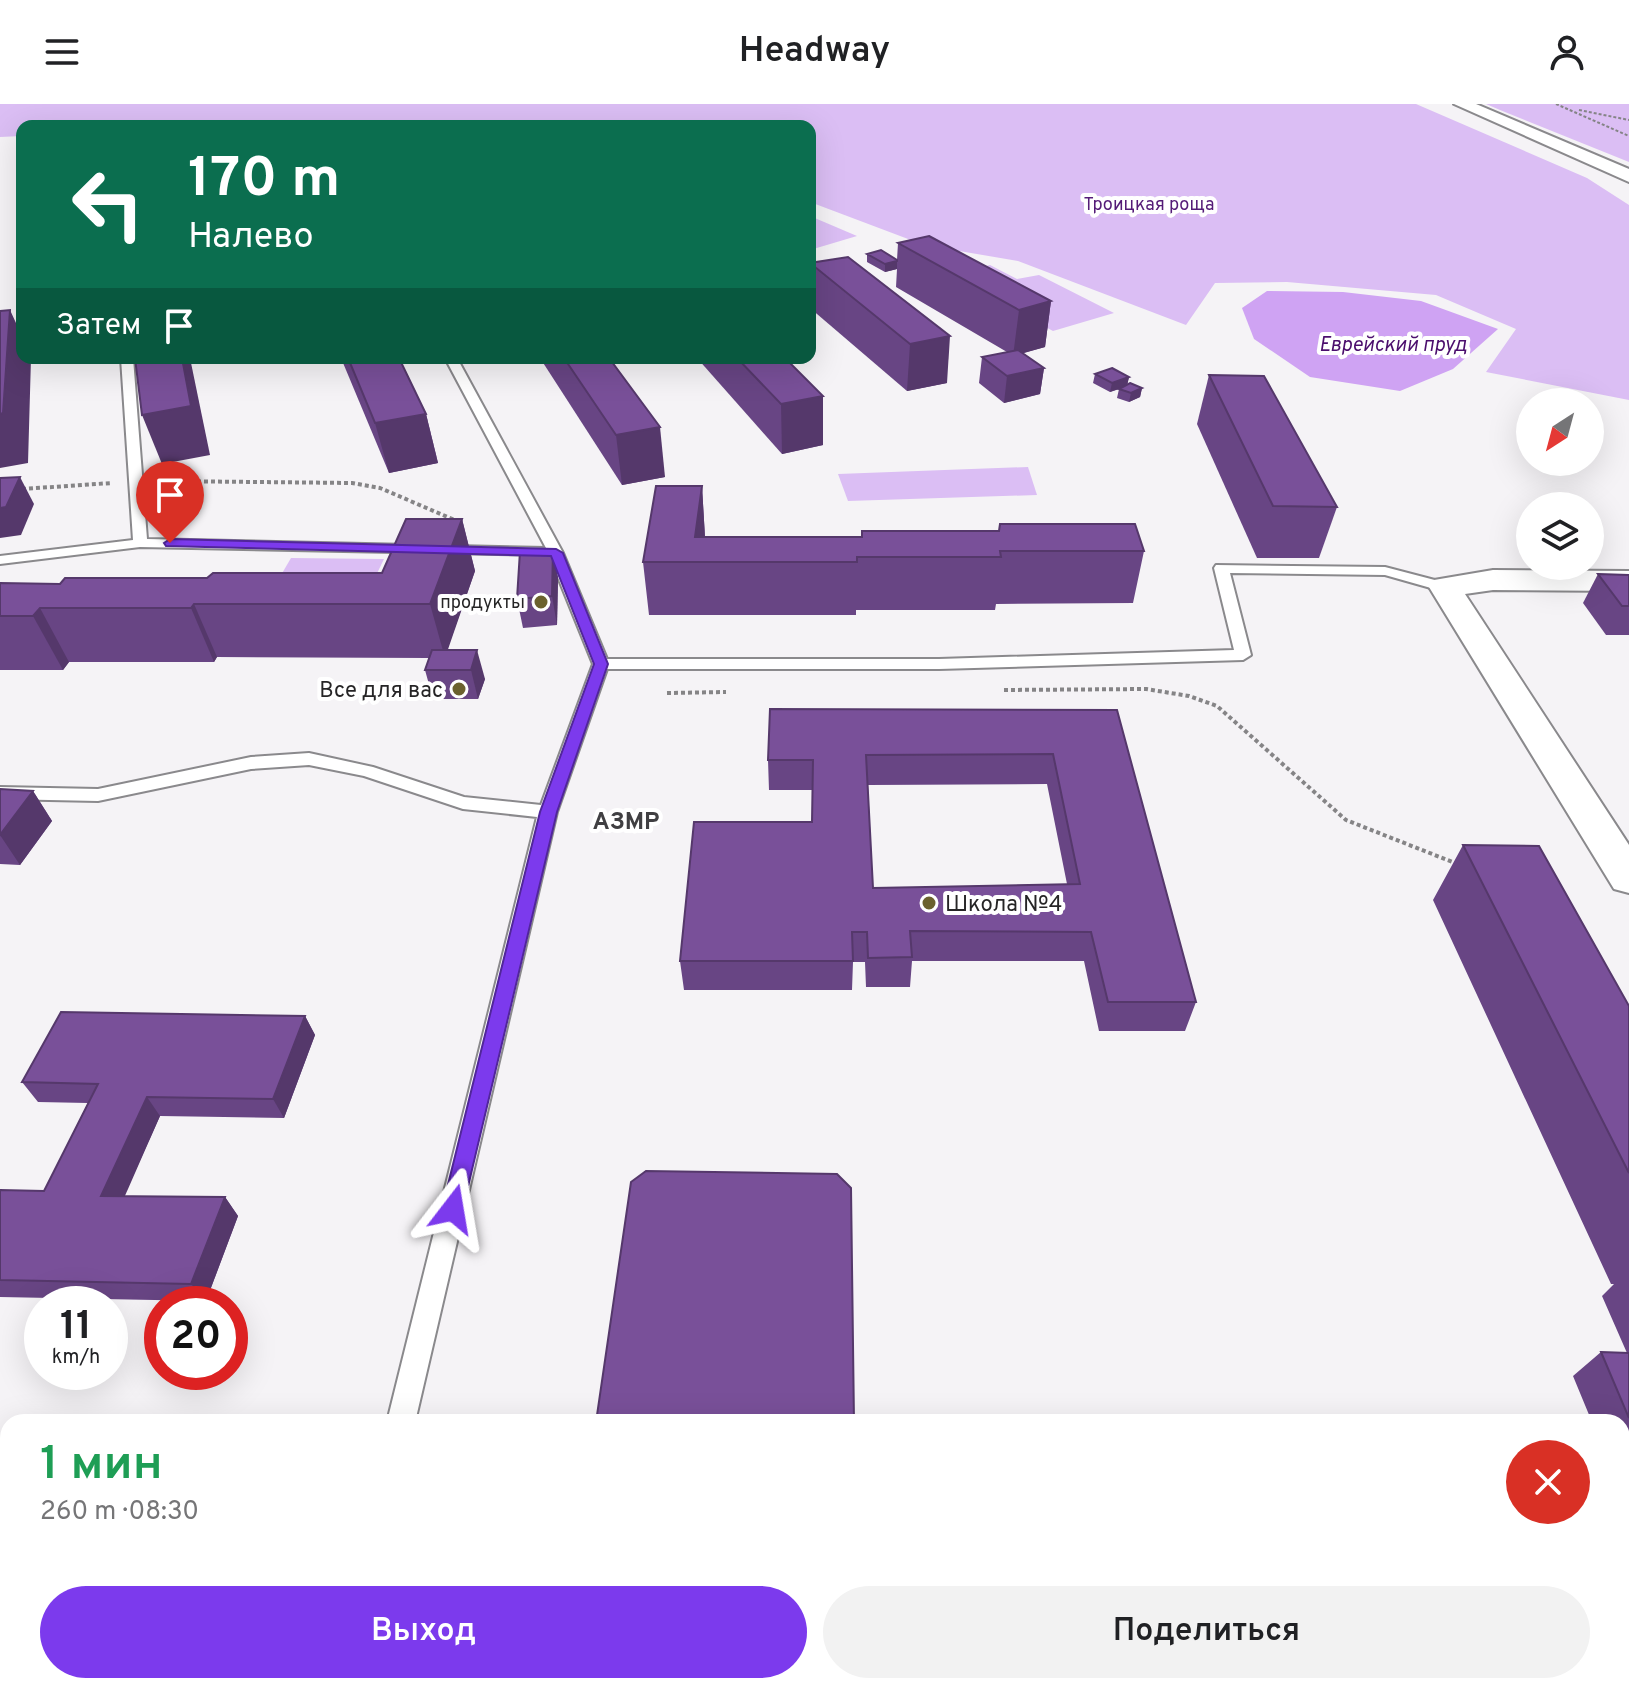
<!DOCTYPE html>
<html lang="ru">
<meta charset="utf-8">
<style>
:root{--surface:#fff;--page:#f2f2f2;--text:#202124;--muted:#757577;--accent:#7c3aed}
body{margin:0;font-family:Overpass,sans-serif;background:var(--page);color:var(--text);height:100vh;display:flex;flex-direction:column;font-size:30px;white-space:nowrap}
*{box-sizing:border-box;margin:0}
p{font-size:26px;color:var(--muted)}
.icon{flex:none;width:44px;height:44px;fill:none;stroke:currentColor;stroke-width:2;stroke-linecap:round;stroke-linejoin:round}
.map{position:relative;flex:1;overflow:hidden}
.drawer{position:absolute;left:0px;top:1310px;width:1630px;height:280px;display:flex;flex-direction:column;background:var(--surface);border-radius:24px 24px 0 0;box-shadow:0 8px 32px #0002}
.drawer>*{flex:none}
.top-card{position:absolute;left:16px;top:16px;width:800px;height:244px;border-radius:16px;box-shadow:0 8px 32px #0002;background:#0b6e4f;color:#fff;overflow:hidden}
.needle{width:52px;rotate:216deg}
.controls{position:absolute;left:1516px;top:284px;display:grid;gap:16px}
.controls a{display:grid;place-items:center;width:88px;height:88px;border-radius:50%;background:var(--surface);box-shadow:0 8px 32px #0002;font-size:40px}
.speed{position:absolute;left:24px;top:1182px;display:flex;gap:16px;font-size:40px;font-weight:700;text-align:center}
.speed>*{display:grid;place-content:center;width:104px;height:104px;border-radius:50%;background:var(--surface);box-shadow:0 8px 32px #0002;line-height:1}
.speed small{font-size:20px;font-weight:400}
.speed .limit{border:12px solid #d22;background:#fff;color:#111}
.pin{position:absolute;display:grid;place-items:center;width:68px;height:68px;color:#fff;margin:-82px -34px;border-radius:50% 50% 50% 0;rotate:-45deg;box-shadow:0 0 8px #0007}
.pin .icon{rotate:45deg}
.me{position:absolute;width:88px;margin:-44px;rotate:14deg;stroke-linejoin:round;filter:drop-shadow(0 0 6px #0008)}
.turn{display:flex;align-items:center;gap:28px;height:168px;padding:0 40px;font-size:36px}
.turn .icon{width:104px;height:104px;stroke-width:2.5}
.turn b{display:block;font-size:56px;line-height:68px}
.then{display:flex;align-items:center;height:76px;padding:0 40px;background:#0003;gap:16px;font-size:30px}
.round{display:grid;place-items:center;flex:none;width:84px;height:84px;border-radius:42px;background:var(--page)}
.head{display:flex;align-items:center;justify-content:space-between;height:136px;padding:0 40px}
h1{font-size:48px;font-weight:600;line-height:60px;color:#1e9e55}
.action{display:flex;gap:16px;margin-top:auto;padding:16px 40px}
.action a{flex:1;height:92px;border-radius:48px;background:var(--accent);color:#fff;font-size:32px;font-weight:600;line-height:92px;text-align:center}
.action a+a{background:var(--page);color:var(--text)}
header{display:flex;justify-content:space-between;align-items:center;height:104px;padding:0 40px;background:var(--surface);font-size:36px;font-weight:600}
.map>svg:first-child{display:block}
</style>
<header><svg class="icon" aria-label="menu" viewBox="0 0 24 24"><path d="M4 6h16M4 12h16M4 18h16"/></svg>Headway<svg class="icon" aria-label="person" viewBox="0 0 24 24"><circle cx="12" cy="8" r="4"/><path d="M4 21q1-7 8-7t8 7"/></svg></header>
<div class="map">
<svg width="1629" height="1590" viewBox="0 0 1629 1590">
<rect width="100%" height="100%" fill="#f5f3f6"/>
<g fill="#dbbef4">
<path d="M 0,0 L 1416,0 L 1587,74 L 1629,101 L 1629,296 L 1486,268 L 1516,225 L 1436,191 L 1287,178 L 1215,179 L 1186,221 L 1018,157 L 924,141 L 810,98 L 810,22 L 22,22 L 22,32 L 0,33 Z"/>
<path d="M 1486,0 L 1629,0 L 1629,58 L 1500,6 Z"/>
<path d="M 810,112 L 857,132 L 810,146 Z"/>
<path d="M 990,161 L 1017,175 L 1039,171 L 1114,209 L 1053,227 L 949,171 Z"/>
<path d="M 1028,363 L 1037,391 L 848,397 L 838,370 Z"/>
<path d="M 291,454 L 384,455 L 368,488 L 267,495 Z"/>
</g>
<path fill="#cfa3f3" d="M 1267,187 L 1343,188 L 1421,197 L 1498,225 L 1453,265 L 1400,287 L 1310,273 L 1254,235 L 1242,204 Z"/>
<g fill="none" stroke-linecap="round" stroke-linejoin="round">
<g stroke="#8a898c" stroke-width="4">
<g id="lane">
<path d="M 121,254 L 133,254 L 147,435 L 546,444 L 445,254 L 457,254 L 563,449 L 607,555 L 939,555 L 1234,546 L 1214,464 L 1216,461 L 1385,463 L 1450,480 L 1453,483 L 1445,488 L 1385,471 L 1230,469 L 1251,551 L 1243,556 L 939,565 L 607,565 L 557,708 L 415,1318 L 387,1318 L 537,713 L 463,705 L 364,672 L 309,661 L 251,665 L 98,697 L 0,695 L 0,683 L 98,685 L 251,653 L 309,649 L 373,663 L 464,693 L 541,701 L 593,560 L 549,451 L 140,443 L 0,460 L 0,452 L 133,436 Z"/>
<path d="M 322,1582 L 354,1582 L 352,1590 L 320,1590 Z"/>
</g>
</g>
<g stroke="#8a898c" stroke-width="4">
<g id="street">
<path d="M 1454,0 L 1476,0 L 1629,65 L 1629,78 Z"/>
<path d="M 1493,466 L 1629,467 L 1629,487 L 1493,486 L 1465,490 L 1629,741 L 1629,789 L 1614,785 L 1429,483 L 1434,476 Z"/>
</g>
</g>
<g stroke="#858486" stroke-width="2" stroke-dasharray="3 2" stroke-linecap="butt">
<path d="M 1556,0 L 1629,32"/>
<path d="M 1579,6 L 1629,16"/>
</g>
<g stroke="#858486" stroke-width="4" stroke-dasharray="4 3" stroke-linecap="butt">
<path d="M 162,377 L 352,379 L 380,384 L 457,417"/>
<path d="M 22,385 L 112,379"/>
<path d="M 1004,586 L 1146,585 L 1189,592 L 1217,602 L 1346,716 L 1460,761"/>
<path d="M 667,589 L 726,588"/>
</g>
<use href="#lane" fill="#fff" fill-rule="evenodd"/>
<use href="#street" fill="#fff" fill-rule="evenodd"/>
</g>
<g fill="#684584" fill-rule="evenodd">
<path d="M 898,139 L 1051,197 L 1045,243 L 1023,249 L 1044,264 L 1040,290 L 1004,299 L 979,279 L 982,253 L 1007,248 L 896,183 L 897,165 L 885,168 L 867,158 L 867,150 L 897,156 Z"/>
<path d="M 848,153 L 947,279 L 907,287 L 810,204 L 810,159 Z"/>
<path d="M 341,254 L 399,254 L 426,310 L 438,359 L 389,369 Z"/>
<path d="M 540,254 L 609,254 L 665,373 L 622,381 Z"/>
<path d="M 697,254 L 785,254 L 823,292 L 823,341 L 782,350 Z"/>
<path d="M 1095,270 L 1129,273 L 1127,281 L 1142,284 L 1140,293 L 1129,298 L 1117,294 L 1119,285 L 1110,288 L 1093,279 Z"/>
<path d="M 1209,271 L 1337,403 L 1319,454 L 1257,454 L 1197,320 Z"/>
<path d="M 702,382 L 705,433 L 862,433 L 862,427 L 1144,447 L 1133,499 L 996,500 L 995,506 L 856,506 L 856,511 L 649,511 L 643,458 Z"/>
<path d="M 462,415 L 475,467 L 447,546 L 485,575 L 478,595 L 433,595 L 425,566 L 429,554 L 217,553 L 214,558 L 69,558 L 63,566 L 0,566 L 0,479 L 60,480 L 382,469 Z"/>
<path d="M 1598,470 L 1629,471 L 1629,531 L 1606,531 L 1583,499 Z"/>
<path d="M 558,473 L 557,521 L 523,524 L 517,495 Z"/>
<path d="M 1117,606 L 1196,898 L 1185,927 L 1099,927 L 1084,857 L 912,857 L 910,883 L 866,883 L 865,858 L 853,858 L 852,886 L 684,886 L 680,857 L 812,718 L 813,686 L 769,686 L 768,656 ZM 1047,680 L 1067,780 L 873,784 L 868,681 Z"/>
<path d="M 0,685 L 33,687 L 52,717 L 20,761 L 0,760 Z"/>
<path d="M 1463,741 L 1629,902 L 1629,1409 L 1622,1392 L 1622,1318 L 1592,1318 L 1573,1272 L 1601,1248 L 1627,1249 L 1602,1192 L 1614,1180 L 1611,1180 L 1433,796 Z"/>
<path d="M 305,912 L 315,931 L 284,1014 L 160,1012 L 124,1092 L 225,1093 L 238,1112 L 206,1197 L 0,1193 L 0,1086 L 44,1087 L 88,999 L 38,998 L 22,978 Z"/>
</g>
<g fill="#55386b">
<path d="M 897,157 L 897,165 L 885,168 L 885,160 Z"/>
<path d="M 1051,197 L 1045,243 L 1013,252 L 1019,206 Z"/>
<path d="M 10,206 L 22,232 L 22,254 L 31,254 L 28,359 L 0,364 L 0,310 Z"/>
<path d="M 950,232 L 947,279 L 907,287 L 910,240 Z"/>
<path d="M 182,254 L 190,254 L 210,351 L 162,360 L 142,311 Z"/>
<path d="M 1044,264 L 1040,290 L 1004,299 L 1007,272 Z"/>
<path d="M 1129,273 L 1127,282 L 1110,288 L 1112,279 Z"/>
<path d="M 1142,284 L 1140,293 L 1129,298 L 1131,289 Z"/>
<path d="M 823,292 L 823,341 L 782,350 L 781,300 Z"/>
<path d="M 426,310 L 438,359 L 389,369 L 375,319 Z"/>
<path d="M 660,323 L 665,373 L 622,381 L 616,331 Z"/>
<path d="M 20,373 L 34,400 L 21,431 L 0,434 L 0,404 Z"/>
<path d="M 702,382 L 705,434 L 695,433 Z"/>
<path d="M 462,415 L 475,467 L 445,554 L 430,500 Z"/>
<path d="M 553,445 L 558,473 L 557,521 L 552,492 Z"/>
<path d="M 194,500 L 217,553 L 214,558 L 191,504 Z"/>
<path d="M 40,504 L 69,558 L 63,566 L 33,512 Z"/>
<path d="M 477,546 L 485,575 L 478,595 L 471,566 Z"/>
<path d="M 33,687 L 52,717 L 20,761 L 0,731 Z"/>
<path d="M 305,912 L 315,931 L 284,1014 L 273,995 Z"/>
<path d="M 147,993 L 160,1012 L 117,1110 L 101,1092 Z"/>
<path d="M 225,1093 L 238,1112 L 206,1197 L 191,1180 Z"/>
<path d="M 55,1582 L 120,1582 L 117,1590 L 52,1590 Z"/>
</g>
<g fill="#795099" stroke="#55386b" stroke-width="2" fill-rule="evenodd">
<path d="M 929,132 L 1051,197 L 1019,206 L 898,139 Z"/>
<path d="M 881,146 L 897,156 L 897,157 L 885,160 L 867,150 Z"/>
<path d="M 848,153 L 950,232 L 910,240 L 810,159 Z"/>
<path d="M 10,206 L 3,309 L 0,310 L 0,207 Z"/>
<path d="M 1018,246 L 1044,264 L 1007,272 L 982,253 Z"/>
<path d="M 135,254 L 182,254 L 191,302 L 142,311 Z"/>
<path d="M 348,254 L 399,254 L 426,310 L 375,319 Z"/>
<path d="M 564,254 L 609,254 L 660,323 L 616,331 Z"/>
<path d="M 737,254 L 785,254 L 823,292 L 781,300 Z"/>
<path d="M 1112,264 L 1129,273 L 1112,279 L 1095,270 Z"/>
<path d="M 1209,271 L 1264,272 L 1337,403 L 1273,402 Z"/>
<path d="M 1130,279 L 1142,284 L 1131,289 L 1119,285 Z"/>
<path d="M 20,373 L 6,403 L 0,404 L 0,374 Z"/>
<path d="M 656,382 L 702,382 L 695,433 L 862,433 L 862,427 L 999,427 L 1000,420 L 1135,420 L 1144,447 L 1000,447 L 1001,453 L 857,453 L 857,458 L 643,458 Z"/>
<path d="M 406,415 L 462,415 L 430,500 L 194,500 L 191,504 L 40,504 L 33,512 L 0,512 L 0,479 L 60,480 L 65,474 L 207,474 L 213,469 L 382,469 Z"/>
<path d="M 553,445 L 552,492 L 517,495 L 520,447 Z"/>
<path d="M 1598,470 L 1629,471 L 1629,502 L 1622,502 Z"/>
<path d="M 432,546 L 477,546 L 471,566 L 425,566 Z"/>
<path d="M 770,605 L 1117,606 L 1196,898 L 1108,898 L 1091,828 L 910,827 L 912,853 L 868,854 L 867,828 L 852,828 L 853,857 L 680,857 L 694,718 L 812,718 L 813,656 L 768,656 ZM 1053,650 L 1080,780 L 873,784 L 866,651 Z"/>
<path d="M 0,685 L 33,687 L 0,731 Z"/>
<path d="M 1463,741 L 1539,742 L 1629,902 L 1629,1069 Z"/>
<path d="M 61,908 L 305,912 L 273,995 L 147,993 L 101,1092 L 225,1093 L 191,1180 L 0,1176 L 0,1086 L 44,1087 L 98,980 L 22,978 Z"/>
<path d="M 646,1067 L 837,1070 L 851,1084 L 854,1318 L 596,1318 L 631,1078 Z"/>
<path d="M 1601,1248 L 1629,1249 L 1629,1314 Z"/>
<path d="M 0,1434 L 8,1434 L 8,1582 L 55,1582 L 52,1590 L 0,1590 Z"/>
</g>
<path fill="#7c3aed" stroke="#51269a" stroke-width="2" d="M 170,435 L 556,445 L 563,449 L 608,560 L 557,708 L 461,1112 L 453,1115 L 445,1112 L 442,1105 L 540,708 L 594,560 L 551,452 L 166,442 L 164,439 Z"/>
<g fill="#6b612e" stroke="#fff" stroke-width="3">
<circle cx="541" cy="498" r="8"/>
<circle cx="459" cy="585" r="8"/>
<circle cx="929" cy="799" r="8"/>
</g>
<g text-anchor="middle" stroke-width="8" stroke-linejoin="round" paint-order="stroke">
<g font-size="18" fill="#541b77" stroke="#fff">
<text x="1149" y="106">Троицкая роща</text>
</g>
<g font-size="18" fill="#262526" stroke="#fff" text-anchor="end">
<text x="525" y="504">продукты</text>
</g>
<g font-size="20" font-style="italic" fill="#4b0e6d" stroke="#fff">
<text x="1393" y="247">Еврейский пруд</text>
</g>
<g font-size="22" fill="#262526" stroke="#fff" text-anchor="end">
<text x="443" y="593">Все для вас</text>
<text x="945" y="807" text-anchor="start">Школа №4</text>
</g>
<g font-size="24" font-weight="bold" fill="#403f42" stroke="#fff">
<text x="626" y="725">АЗМР</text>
</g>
</g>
</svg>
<div class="controls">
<a><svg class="needle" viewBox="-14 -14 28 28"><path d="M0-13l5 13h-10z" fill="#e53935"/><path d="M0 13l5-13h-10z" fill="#757577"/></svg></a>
<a><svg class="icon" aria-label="layers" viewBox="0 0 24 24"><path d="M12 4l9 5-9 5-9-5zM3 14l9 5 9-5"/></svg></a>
</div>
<div class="speed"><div>11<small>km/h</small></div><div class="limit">20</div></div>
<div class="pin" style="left:170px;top:439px;background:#d93025"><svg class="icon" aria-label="arrive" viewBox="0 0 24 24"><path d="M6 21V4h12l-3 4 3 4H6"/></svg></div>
<svg class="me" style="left:453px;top:1105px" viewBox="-20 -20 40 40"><path d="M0-17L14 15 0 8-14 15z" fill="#7c3aed" stroke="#fff" stroke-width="4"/></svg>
<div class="top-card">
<div class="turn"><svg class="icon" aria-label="left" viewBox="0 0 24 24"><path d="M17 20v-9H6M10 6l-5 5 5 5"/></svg><div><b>170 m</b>Налево</div></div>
<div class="then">Затем<svg class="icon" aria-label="arrive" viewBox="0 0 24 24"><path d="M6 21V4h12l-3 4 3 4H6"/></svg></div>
</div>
<section class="drawer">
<div class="head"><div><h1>1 мин</h1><p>260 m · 08:30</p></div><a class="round" style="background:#d93025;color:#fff"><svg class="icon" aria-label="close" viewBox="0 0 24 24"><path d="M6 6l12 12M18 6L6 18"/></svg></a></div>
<div class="action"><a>Выход</a><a>Поделиться</a></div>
</section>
</div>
